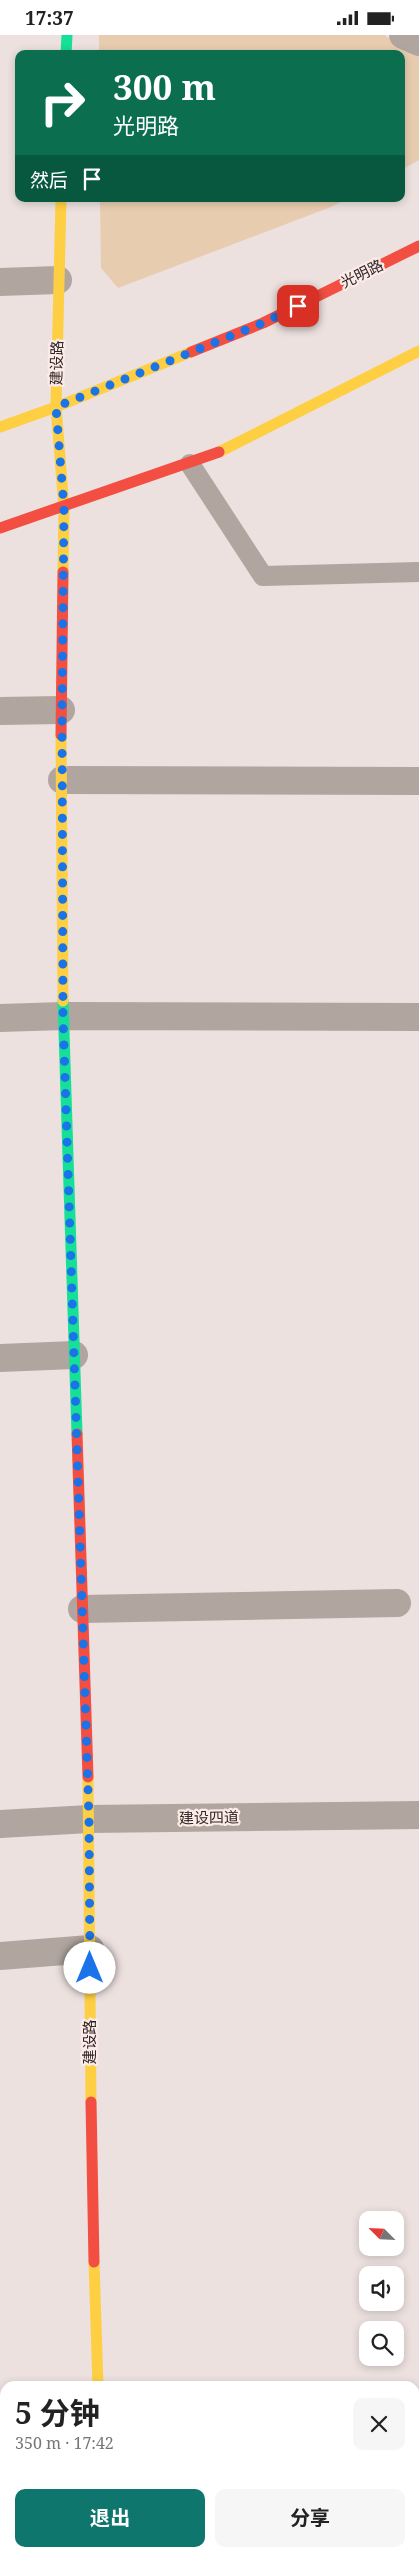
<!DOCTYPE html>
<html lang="zh">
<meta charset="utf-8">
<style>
:root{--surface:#fff;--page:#f6f6f6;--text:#222;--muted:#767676;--accent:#0f766e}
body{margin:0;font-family:"Noto Serif","Noto Sans SC",serif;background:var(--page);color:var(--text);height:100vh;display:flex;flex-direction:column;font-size:19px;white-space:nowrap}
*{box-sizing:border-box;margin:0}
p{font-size:16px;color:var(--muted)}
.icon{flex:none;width:28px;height:28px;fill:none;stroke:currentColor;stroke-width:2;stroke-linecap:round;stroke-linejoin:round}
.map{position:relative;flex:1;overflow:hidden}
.side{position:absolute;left:0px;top:2346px;width:420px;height:176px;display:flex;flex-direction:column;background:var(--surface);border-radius:15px 15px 0 0;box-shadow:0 2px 8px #0003}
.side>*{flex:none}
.hud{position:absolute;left:15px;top:15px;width:390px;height:152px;border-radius:10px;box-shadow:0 2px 8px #0003;background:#0b6e4f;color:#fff;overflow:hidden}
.needle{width:32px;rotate:294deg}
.tools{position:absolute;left:359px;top:2176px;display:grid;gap:10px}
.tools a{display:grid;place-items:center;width:45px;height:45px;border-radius:10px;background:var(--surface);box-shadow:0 2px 8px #0003;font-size:25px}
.pin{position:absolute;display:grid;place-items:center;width:42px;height:42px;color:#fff;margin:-21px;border-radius:10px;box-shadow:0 2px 8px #0006}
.me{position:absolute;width:55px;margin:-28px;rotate:0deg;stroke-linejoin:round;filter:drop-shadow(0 0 4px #0008)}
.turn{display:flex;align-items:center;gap:18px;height:105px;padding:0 15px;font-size:22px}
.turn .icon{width:65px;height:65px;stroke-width:2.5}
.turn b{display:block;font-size:35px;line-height:42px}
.then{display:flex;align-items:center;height:48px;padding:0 15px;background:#0003;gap:10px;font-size:19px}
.round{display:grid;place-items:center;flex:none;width:52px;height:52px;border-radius:10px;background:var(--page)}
.headline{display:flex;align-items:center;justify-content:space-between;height:85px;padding:0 15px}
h1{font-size:30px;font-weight:700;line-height:38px}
.button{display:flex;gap:10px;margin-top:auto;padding:10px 15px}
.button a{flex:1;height:58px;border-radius:10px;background:var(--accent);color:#fff;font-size:20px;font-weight:700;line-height:58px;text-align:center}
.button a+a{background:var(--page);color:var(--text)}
.status{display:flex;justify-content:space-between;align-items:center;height:35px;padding:0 25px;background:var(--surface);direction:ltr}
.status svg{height:14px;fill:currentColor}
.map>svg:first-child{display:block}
</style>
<div class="status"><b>17:37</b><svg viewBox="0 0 49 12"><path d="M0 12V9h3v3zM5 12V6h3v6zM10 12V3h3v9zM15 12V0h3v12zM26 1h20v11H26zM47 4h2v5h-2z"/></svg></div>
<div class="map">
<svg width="419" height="2522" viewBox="0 0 419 2522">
<rect width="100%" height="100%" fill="#ece1df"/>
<g fill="#e8ccb0">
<path d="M 99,0 L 385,0 L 395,8 L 419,16 L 419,125 L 401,135 L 401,19 L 99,19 Z"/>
<path d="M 100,164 L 347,164 L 331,172 L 118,253 L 101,233 Z"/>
</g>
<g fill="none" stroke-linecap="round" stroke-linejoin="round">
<path stroke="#b0a59f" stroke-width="20" d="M 190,429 L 263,541 L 419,537"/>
<g stroke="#b0a59f" stroke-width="28">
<path d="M 403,0 L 419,7"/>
<path d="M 0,247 L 58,245"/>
<path d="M 0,676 L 61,675"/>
<path d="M 62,745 L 419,746"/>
<path d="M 0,983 L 63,981 L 419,982"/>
<path d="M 0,1323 L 74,1320"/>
<path d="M 82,1574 L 397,1568"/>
<path d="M 0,1789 L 89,1784 L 419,1780"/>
<path d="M 0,1921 L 90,1914"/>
<path d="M 103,2518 L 103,2522"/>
</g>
<g stroke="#16e098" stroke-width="11">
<path d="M 66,19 L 67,0"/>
<path d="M 63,966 L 77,1399"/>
</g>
<g stroke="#ffcf43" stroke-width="11">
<path d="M 61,164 L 56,372 L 64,473 L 63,537"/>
<path d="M 0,392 L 56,372 L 191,317"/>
<path d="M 219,417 L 419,316"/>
<path d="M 61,700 L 63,966"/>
<path d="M 88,1742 L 91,2067"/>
<path d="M 94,2227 L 98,2351"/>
</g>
<g stroke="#f24e42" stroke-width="11">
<path d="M 191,317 L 263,288 L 419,211"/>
<path d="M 0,493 L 219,417"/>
<path d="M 61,700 L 63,537"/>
<path d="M 77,1399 L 88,1742"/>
<path d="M 91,2067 L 94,2227"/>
</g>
</g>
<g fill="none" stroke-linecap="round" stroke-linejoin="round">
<path stroke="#1a73e8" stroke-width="9" stroke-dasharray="0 16.2" d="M 90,1933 L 89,1784 L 63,981 L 62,675 L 64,473 L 56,372 L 263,288 L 298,271"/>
</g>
<g text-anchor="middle" stroke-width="4.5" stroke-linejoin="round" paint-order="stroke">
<g font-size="15" fill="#2f2726" stroke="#fdebe8">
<text transform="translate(362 239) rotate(-26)" y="5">光明路</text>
<text transform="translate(57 328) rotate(-89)" y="5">建设路</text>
<text transform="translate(209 1783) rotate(-1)" y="5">建设四道</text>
<text transform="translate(90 2007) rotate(-90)" y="5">建设路</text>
</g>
</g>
</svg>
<div class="tools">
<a><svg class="needle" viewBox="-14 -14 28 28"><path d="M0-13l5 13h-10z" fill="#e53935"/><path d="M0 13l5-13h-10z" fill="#767676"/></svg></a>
<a><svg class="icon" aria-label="sound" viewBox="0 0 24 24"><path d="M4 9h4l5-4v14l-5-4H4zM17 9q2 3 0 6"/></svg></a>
<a><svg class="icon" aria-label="search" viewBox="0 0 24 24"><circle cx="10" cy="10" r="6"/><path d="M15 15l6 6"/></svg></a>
</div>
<div class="pin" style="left:298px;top:271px;background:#d93025"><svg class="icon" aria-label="arrive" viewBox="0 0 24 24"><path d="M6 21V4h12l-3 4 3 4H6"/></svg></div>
<svg class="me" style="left:90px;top:1933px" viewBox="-20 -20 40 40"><circle r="19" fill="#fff"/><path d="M0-13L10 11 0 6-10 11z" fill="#1a73e8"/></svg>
<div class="hud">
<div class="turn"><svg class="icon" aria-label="right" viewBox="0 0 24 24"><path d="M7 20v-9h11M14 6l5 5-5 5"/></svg><div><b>300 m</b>光明路</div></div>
<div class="then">然后<svg class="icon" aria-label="arrive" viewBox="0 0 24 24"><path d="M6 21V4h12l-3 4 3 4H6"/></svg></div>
</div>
<section class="side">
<div class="headline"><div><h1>5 分钟</h1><p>350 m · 17:42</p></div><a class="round"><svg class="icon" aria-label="close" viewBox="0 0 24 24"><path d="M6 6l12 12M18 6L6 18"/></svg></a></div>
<div class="button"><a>退出</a><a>分享</a></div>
</section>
</div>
